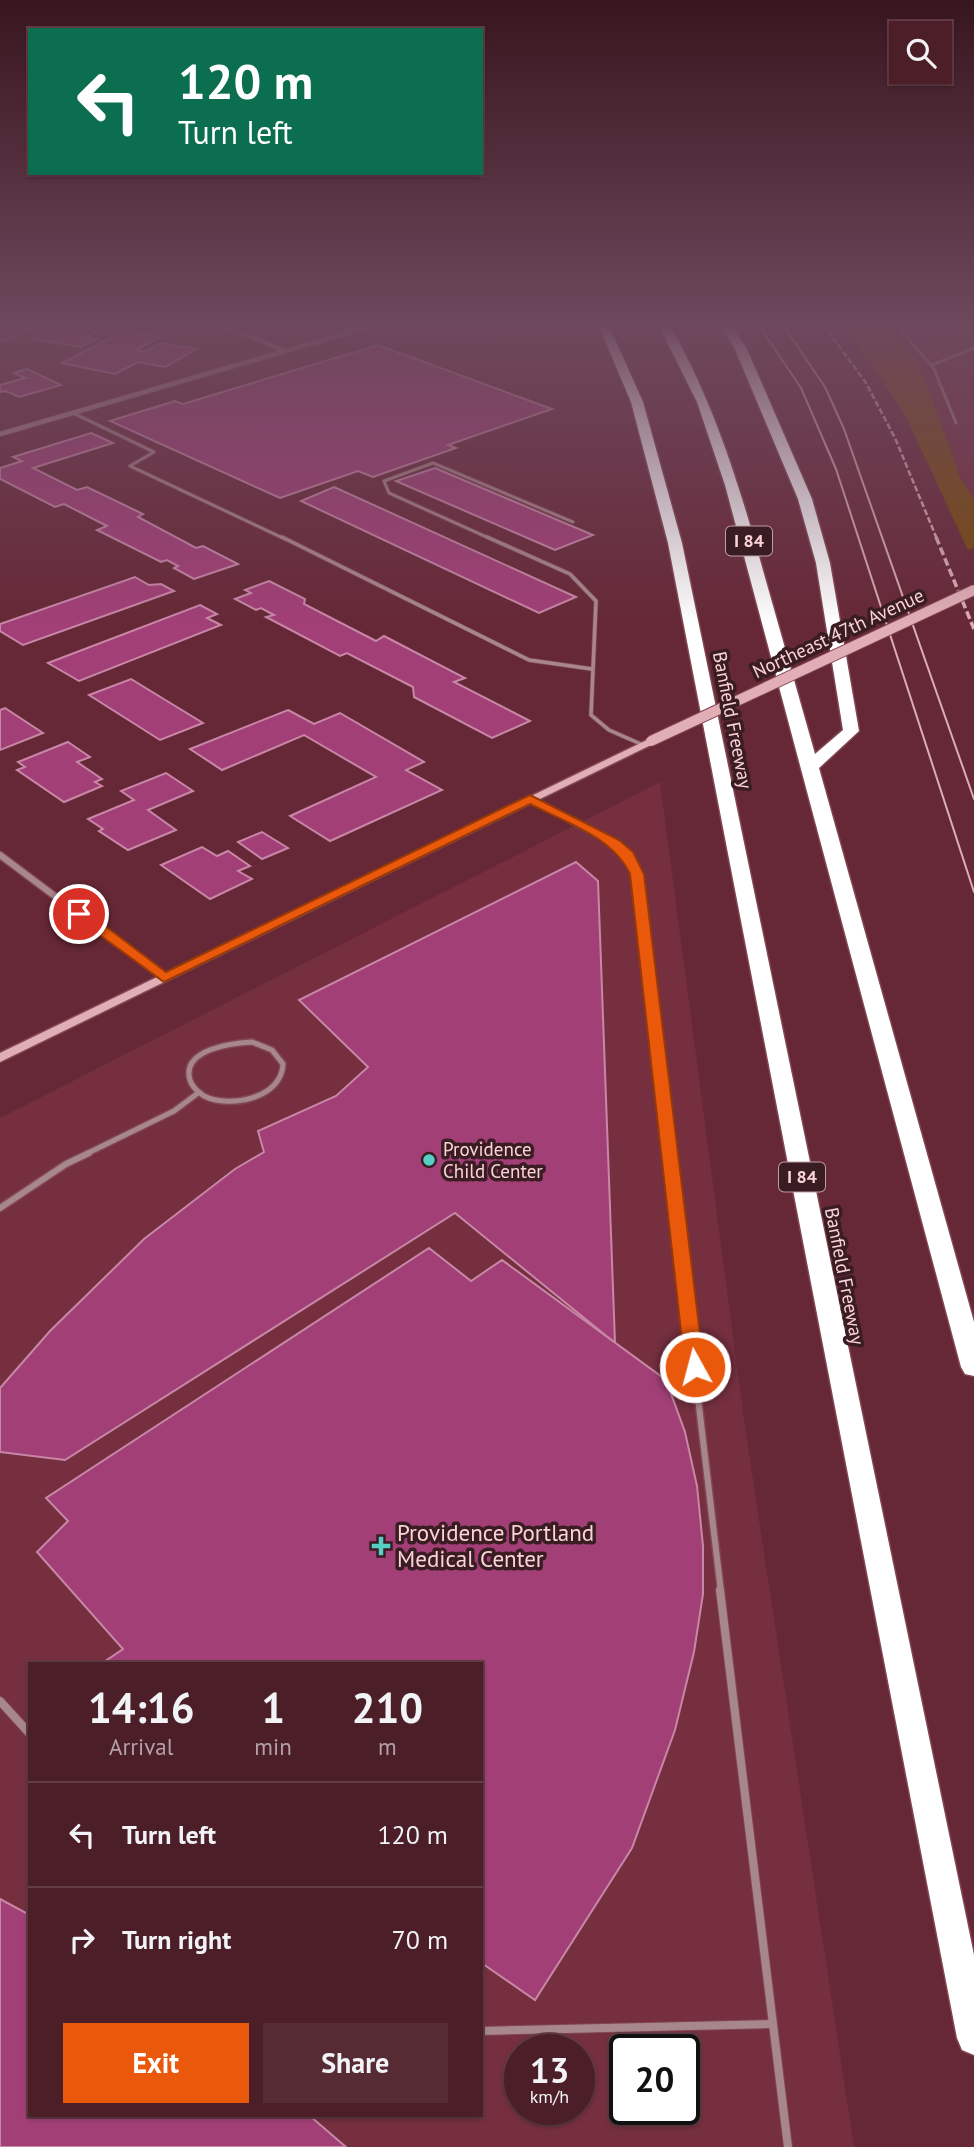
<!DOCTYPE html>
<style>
:root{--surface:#4c1e28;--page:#562b34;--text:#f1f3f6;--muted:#b2a2a8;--line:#633c45;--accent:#ea580c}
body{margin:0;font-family:"PT Sans",sans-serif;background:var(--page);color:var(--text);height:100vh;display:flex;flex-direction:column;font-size:26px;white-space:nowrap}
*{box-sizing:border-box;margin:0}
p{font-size:23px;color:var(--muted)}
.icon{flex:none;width:38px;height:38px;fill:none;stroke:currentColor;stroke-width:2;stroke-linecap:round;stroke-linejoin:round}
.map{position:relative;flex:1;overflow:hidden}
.panel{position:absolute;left:28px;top:1662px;width:455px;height:455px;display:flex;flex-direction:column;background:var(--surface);border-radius:0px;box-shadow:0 2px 5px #0004,0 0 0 2px var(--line)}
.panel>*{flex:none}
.guide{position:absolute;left:28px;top:28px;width:455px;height:147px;border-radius:0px;box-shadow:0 2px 5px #0004,0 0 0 2px var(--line);background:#0b6e4f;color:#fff;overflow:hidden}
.fabs{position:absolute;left:889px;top:21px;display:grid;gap:14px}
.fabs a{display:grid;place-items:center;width:63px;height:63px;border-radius:0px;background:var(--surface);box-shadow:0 2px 5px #0004,0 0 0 2px var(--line);font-size:35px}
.speed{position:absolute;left:504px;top:2034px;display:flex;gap:14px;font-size:35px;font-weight:700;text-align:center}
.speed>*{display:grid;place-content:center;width:91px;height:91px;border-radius:50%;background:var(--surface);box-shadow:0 2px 5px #0004,0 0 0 2px var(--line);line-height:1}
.speed small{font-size:18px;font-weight:400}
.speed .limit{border:4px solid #111;border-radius:10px;background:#fff;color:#111}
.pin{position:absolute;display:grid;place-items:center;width:60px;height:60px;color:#fff;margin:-30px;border:4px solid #fff;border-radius:50%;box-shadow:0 2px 7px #0007}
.me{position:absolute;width:77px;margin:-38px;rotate:353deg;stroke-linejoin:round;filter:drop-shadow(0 0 5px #0008)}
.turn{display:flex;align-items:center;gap:24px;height:147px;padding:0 35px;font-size:32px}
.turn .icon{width:91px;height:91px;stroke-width:2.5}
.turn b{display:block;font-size:49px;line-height:60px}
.eta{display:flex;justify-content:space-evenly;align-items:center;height:119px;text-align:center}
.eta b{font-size:42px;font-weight:600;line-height:49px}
.button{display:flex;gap:14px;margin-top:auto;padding:14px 35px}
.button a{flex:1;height:80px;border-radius:0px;background:var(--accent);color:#fff;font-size:28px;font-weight:600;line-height:80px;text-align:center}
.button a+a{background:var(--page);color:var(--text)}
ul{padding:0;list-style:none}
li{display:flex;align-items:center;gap:21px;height:105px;padding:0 35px;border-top:2px solid var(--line)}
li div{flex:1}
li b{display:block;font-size:26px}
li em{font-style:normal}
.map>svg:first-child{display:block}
</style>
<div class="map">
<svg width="974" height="2147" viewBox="0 0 974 2147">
<rect width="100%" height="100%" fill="#662836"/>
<g fill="#752f3f" fill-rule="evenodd">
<path d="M 870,324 L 974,324 L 974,502 L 900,357 Z"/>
<path d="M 660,782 L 745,1427 L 854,2147 L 0,2147 L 0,1118 ZM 30,1664 L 481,1664 L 481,2116 L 30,2116 ZM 520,2049 L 579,2049 L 579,2109 L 520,2109 ZM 625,2049 L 684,2049 L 684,2109 L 625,2109 Z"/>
</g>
<path fill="#764a0c" d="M 840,324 L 884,324 L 913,354 L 926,381 L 960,477 L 974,499 L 974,547 L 968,550 L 906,417 L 875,368 Z"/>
<g fill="#a13f76" stroke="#c887a7" stroke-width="2">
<path d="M 0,324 L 37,324 L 39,325 L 2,342 Z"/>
<path d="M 69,326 L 98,331 L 87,337 L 97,339 L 81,347 L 33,339 L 56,327 Z"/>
<path d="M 123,331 L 160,337 L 136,350 L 144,352 L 161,343 L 197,349 L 165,367 L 138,362 L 115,374 L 62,363 Z"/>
<path d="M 378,345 L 552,409 L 448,445 L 456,448 L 373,477 L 358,471 L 280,498 L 110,421 L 175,401 L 183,404 Z"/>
<path d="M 27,369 L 61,385 L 19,397 L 6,391 L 0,392 L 0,385 L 25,378 L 14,373 Z"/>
<path d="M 91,433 L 113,443 L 33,468 L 77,490 L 87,487 L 143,514 L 138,517 L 196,548 L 203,546 L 238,564 L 194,579 L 174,568 L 178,566 L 167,560 L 161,562 L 97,530 L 107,526 L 64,504 L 55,507 L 0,479 L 0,468 L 22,461 L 13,457 Z"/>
<path d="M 435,468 L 593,535 L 555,550 L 396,481 Z"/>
<path d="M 334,487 L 576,597 L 539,613 L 301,501 Z"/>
<path d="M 135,577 L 149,585 L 161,584 L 174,591 L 23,645 L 0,631 L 0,624 Z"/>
<path d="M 269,581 L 305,599 L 304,604 L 376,641 L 384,636 L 465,678 L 454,682 L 530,721 L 492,738 L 414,697 L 413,687 L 347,653 L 340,656 L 266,617 L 274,615 L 261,608 L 256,610 L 235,599 L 251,593 L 245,590 Z"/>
<path d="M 200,605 L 217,614 L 207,618 L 221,625 L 79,681 L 48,663 Z"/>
<path d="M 131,679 L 203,723 L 160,740 L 89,695 Z"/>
<path d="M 5,708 L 43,733 L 0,750 L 0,710 Z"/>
<path d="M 288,710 L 314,724 L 340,713 L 424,762 L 406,770 L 442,790 L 330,841 L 290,816 L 376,777 L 304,735 L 222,770 L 190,749 Z"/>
<path d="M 68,742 L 90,757 L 77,762 L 102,779 L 95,782 L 102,786 L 64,802 L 17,770 L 25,767 L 18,762 Z"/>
<path d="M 166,773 L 193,791 L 148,810 L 176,830 L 128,850 L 99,831 L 103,829 L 88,819 L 134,800 L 121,791 Z"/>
<path d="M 262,832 L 288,848 L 262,859 L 238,842 Z"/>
<path d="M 202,847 L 217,856 L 228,851 L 250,866 L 238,871 L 252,879 L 210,899 L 161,865 Z"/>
<path d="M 576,862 L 598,881 L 615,1343 L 455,1213 L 65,1460 L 0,1452 L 0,1388 L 50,1331 L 144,1239 L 235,1169 L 264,1152 L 258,1131 L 336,1096 L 368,1067 L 299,1000 Z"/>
<path d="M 429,1248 L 471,1281 L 502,1260 L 666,1380 L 685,1432 L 697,1486 L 703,1546 L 703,1594 L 694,1652 L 675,1730 L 632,1848 L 535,2000 L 483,1964 L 481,1966 L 481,1664 L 101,1664 L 123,1649 L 37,1552 L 68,1521 L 46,1498 Z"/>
<path d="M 0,1899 L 30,1915 L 30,2116 L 310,2116 L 346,2147 L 0,2147 Z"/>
</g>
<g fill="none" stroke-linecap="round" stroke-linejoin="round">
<g stroke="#814753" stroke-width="4.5">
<g id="service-far4">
<path d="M 896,324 L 934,369 L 956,423"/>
<path d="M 932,365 L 974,348"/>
<path d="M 73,413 L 154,452 L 130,466 L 285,539"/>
<path d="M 491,539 L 389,493 L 384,481 L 433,463 L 573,522"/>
</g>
</g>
<g stroke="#814753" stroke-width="5">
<g id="service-far3">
<path d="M 282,537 L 529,660 L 592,669"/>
<path d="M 487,537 L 570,574 L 596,601 L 591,715 L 609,730 L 643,745"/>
<path d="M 530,799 L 551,810"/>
</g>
</g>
<g stroke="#814753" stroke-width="8">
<g id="service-far2">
<path d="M 547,808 L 614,843 L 628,855 L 637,874 L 670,1154"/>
<path d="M 252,1042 L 272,1050 L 283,1064 C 282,1098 230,1109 204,1096 C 198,1092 192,1087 190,1080 C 181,1049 233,1043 252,1042 Z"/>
<path d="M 86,1154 L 174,1111 L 198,1093"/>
</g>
</g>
<g stroke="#814753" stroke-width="9">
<g id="service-far1">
<path d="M 669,1153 L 721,1592"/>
<path d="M 0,1208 L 66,1164 L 89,1153"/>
</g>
</g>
<g stroke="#814753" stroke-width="10">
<g id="service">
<path d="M 720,1590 L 788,2147"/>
<path d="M 0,1701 L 30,1734"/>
<path d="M 481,2031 L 771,2024"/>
</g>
</g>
<g stroke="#814753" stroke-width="6">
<g id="minor-far1">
<path d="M 211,324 L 227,327 L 286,351"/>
<path d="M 0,434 L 378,324"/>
</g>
</g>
<g stroke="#814753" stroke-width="9">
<path id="minor" d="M 0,855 L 164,978"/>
</g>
<g stroke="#814753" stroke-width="3">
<path id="secondary" d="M 651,738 L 655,739 L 655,743 L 0,1062 L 0,1053 Z"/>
</g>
<g stroke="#814753" stroke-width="3">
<g id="motorway">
<path d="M 598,324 L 608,324 L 643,402 L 682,543 L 974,1955 L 974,2055 L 962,2050 L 957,2038 L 668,543 L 631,402 Z"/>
<path d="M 658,324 L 669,324 C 714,402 740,487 764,574 C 781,634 798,694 815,754 L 843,730 L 816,563 L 798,499 L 734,347 L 719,324 L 730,324 L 746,347 L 812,499 L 830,563 L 859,731 L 819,768 L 974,1322 L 974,1376 L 965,1374 L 961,1367 L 725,485 L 697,402 Z"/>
</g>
</g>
<use href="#service-far4" stroke="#a8878c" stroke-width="2.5"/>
<use href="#service-far3" stroke="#a8878c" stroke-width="3.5"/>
<use href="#service-far2" stroke="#a8878c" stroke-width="5"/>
<use href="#service-far1" stroke="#a8878c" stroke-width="6"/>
<use href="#service" stroke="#a8878c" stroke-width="8"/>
<use href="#minor-far1" stroke="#a8878c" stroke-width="4.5"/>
<use href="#minor" stroke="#a8878c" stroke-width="6"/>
<use href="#secondary" fill="#e2aeb6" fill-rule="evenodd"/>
<use href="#motorway" fill="#fff" fill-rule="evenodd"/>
<g stroke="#daadb4" stroke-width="2">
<path d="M 758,324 L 801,388 L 836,469 L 974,892"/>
<path d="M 782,324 L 825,387 L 844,429 L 974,799"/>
</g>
<path stroke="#daadb4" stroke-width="2.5" stroke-dasharray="6 2.5" stroke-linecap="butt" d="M 823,324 L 866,383 L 895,438 L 937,539"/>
<path stroke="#daadb4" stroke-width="3.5" stroke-dasharray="8 3.5" stroke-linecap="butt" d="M 936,537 L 974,629"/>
<g stroke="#814753" stroke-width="12" stroke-linecap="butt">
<path id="secondary-bridge" d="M 651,741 L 974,590"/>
</g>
<use href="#secondary-bridge" stroke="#e2aeb6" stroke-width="10"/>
</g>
<linearGradient id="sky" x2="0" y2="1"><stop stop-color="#38161e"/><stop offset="0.52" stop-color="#6e485d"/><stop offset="1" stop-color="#6e485d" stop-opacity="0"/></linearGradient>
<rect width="974" height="625" fill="url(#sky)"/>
<path fill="#ea580c" stroke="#983908" stroke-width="2" d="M 530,795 L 619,840 L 633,852 L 644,874 L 704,1367 L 701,1372 L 688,1372 L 685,1367 L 630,874 C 613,837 565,822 530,804 L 164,982 L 71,914 L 79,909 L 84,910 L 166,972 Z"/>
<g fill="#55cec5" stroke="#391d22" stroke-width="2.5">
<circle cx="429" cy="1160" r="7"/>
<path d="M377.5 1535.5h7v7h7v7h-7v7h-7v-7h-7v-7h7z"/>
</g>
<g text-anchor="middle" stroke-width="7" stroke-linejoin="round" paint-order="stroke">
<g fill="#391d22" stroke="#c19ca1" stroke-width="2">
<rect x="726" y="526.5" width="46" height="29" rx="5"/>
<rect x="779" y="1162.5" width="46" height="29" rx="5"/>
</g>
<g font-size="18" font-weight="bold" fill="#fbd3d8">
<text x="749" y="547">I 84</text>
<text x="802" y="1183">I 84</text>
</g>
<g font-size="19" fill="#fbd3d8" stroke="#391d22">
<text transform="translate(838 633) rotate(-25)" y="7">Northeast 47th Avenue</text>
<text transform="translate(733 720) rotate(79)" y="7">Banfield Freeway</text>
<text transform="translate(845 1276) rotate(79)" y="7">Banfield Freeway</text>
</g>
<g font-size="19" fill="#fbd3d8" stroke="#391d22" text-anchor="start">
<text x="443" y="1156">Providence<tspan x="443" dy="22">Child Center</tspan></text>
</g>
<g font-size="23" fill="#fbd3d8" stroke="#391d22" text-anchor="start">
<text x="397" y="1541">Providence Portland<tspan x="397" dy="26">Medical Center</tspan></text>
</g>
</g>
</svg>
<div class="fabs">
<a><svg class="icon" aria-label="search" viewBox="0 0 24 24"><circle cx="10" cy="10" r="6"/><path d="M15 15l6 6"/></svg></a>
</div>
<div class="speed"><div>13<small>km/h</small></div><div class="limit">20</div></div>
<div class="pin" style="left:79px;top:914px;background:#d93025"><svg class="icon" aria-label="arrive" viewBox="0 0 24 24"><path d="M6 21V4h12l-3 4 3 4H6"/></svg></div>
<svg class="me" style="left:695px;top:1367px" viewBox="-20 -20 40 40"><circle r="17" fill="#ea580c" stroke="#fff" stroke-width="3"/><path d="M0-11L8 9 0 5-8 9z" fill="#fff"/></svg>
<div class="guide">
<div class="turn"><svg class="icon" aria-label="left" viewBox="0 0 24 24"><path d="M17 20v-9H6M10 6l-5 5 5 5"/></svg><div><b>120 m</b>Turn left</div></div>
</div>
<section class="panel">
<div class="eta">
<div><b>14:16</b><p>Arrival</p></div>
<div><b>1</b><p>min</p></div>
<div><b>210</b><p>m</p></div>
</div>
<ul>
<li><svg class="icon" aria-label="left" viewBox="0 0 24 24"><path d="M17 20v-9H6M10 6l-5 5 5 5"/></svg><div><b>Turn left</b></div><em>120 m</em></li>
<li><svg class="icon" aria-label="right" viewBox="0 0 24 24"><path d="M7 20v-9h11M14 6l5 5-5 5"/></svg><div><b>Turn right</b></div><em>70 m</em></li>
</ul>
<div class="button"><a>Exit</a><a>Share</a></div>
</section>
</div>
